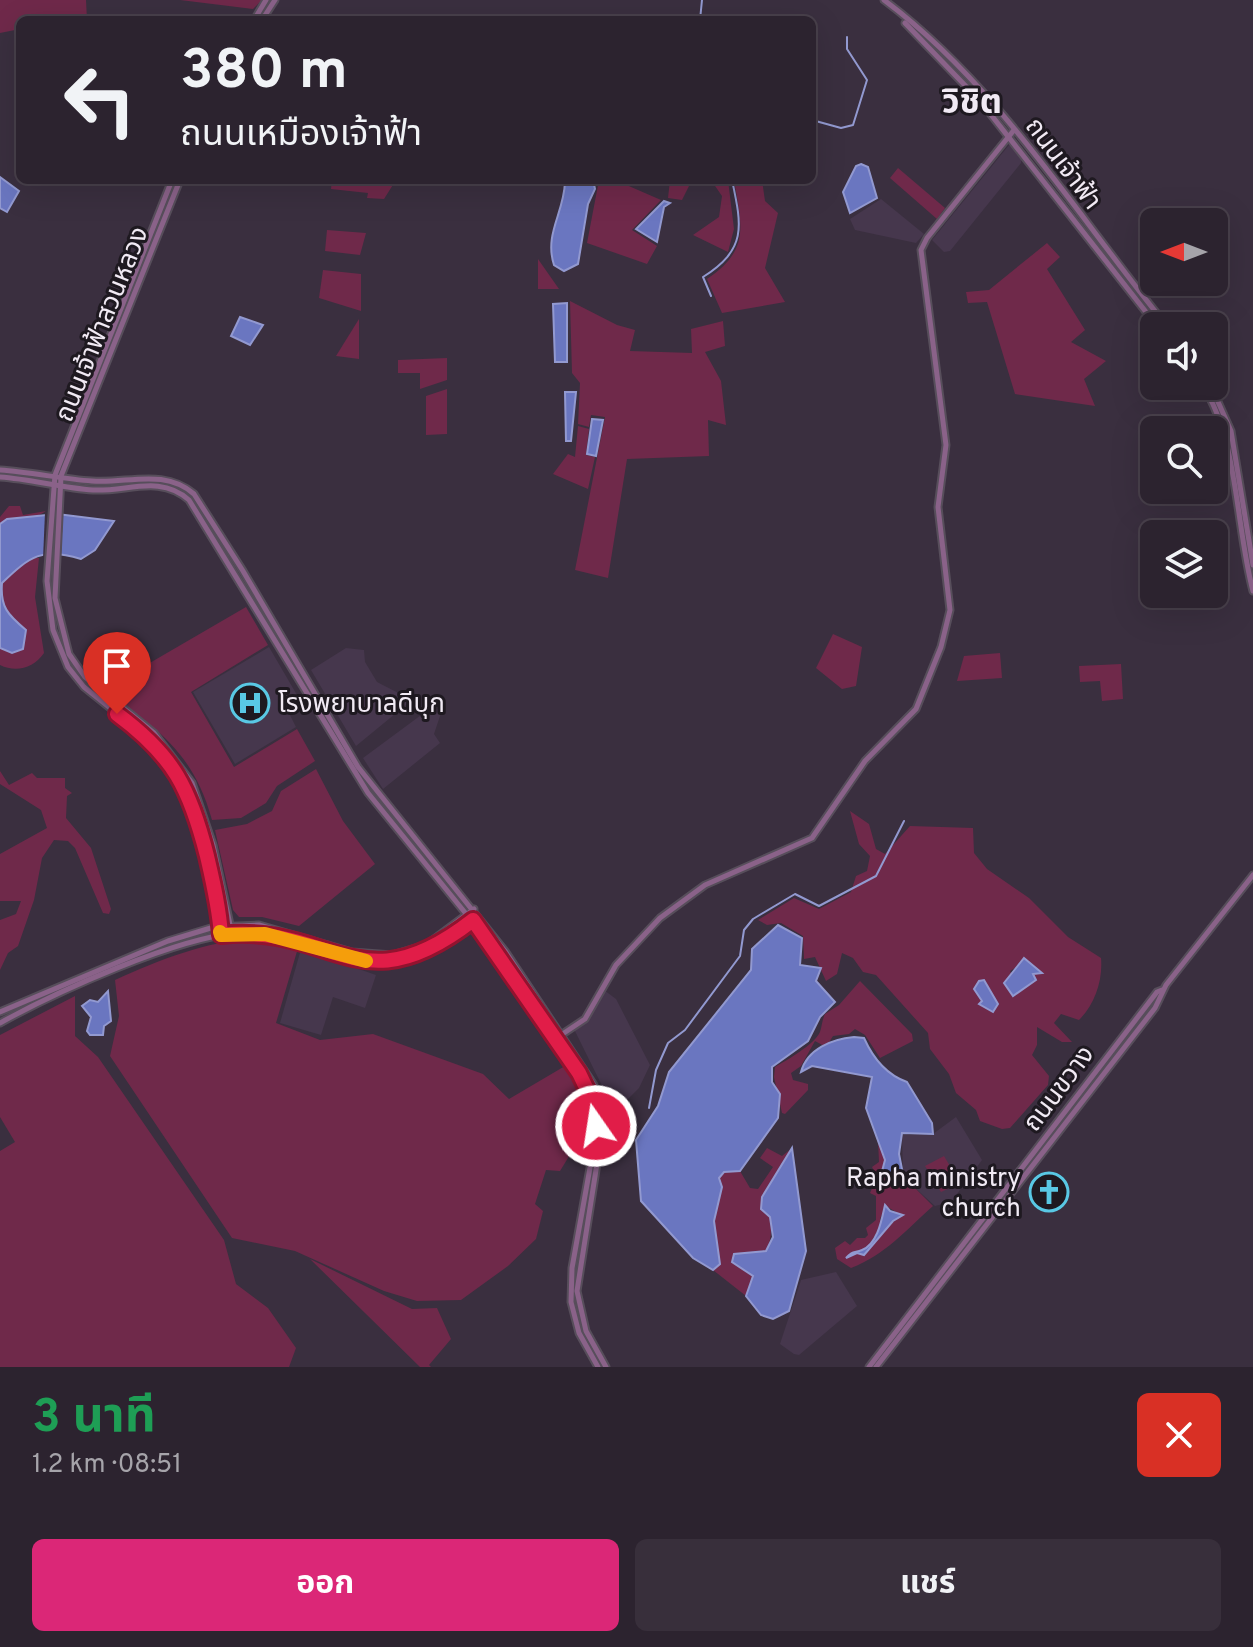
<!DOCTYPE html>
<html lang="th">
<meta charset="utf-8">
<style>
:root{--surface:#2c232f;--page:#382f3b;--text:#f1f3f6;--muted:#a6a4aa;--line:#48404b;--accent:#db2777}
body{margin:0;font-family:Overpass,"Noto Sans Thai",sans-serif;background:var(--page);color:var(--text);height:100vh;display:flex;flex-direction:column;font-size:30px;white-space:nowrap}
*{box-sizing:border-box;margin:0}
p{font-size:26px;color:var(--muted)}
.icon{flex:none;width:44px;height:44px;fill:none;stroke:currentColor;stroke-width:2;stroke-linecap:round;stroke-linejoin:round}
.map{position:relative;height:1367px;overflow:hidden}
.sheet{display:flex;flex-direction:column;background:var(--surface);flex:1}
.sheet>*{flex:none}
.banner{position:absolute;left:16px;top:16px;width:800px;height:168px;border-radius:12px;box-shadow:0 8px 32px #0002,0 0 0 2px var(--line);background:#2c232f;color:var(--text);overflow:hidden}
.needle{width:52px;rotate:270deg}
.tools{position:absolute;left:1140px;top:208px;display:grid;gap:16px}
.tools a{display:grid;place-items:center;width:88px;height:88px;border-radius:12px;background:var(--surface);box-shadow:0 8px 32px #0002,0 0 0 2px var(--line);font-size:40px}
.pin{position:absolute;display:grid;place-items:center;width:68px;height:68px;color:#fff;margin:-82px -34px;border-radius:50% 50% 50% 0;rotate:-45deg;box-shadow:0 0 8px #0007}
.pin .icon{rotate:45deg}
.me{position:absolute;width:88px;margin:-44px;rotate:347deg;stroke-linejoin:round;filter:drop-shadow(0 0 6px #0008)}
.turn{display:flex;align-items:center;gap:28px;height:168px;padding:0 32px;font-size:36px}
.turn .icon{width:104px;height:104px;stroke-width:2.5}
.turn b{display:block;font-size:56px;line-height:68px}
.round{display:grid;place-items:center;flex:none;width:84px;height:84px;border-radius:12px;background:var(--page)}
.overview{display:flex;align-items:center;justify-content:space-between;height:136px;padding:0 32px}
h1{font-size:48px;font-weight:700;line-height:60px;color:#1e9e55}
.primary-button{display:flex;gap:16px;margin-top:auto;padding:16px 32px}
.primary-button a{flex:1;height:92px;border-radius:12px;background:var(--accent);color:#fff;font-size:32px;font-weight:700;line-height:92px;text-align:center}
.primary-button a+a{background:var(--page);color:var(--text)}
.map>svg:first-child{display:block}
</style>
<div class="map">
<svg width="1253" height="1367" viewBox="0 0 1253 1367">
<rect width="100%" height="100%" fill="#3a2f3f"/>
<g fill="#46374d">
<path d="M 1009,145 L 1021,157 L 1021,163 L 950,251 L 944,252 L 932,240 Z"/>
<path d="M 881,199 L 924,234 L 916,243 L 855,230 L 850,219 Z"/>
<path d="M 269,647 L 304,707 L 290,715 L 296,727 L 235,764 L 193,692 Z"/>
<path d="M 346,648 L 364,650 L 365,662 L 377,682 L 412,700 L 356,746 L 311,670 Z"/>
<path d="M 432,707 L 442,710 L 434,734 L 440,743 L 383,789 L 363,758 Z"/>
<path d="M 301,949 L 376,975 L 365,1008 L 333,997 L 321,1035 L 280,1023 Z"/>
<path d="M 604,990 L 616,999 L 650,1065 L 639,1088 L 615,1112 L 574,1029 L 587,1019 Z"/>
<path d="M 956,1117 L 982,1160 L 951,1202 L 935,1206 L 903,1177 L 902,1135 L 933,1134 Z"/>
<path d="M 836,1272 L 857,1306 L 799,1355 L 794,1354 L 780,1344 L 801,1280 Z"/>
</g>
<g fill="#6f294a" fill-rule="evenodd">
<path d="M 0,0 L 86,0 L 87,20 L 20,20 L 20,29 L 0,33 Z"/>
<path d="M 180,0 L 262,0 L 253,9 Z"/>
<path d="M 898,168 L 945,208 L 937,219 L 890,178 Z"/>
<path d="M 332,180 L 396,180 L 384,199 L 367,198 L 368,193 L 331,189 Z"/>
<path d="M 599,180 L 615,180 L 661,200 L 632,230 L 657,246 L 647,264 L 587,243 Z"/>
<path d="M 670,180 L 728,180 L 734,229 L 728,252 L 693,235 L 719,217 L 722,196 L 713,183 L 690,184 L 682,200 L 668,198 Z"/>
<path d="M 734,180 L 762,180 L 765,201 L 778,213 L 765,268 L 785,302 L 722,313 L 707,279 C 750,250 742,227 734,180 Z"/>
<path d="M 327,230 L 366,233 L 360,255 L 325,251 Z"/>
<path d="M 1047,243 L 1060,257 L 1047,269 L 1085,330 L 1071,342 L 1106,361 L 1084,379 L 1095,406 L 1015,394 L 987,302 L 968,303 L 966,292 L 989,290 Z"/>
<path d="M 538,259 L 559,289 L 538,289 Z"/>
<path d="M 323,270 L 361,274 L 361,311 L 319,298 Z"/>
<path d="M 570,301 L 617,325 L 635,330 L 630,351 L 692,353 L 691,329 L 723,321 L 725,346 L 705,352 L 721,381 L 726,425 L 708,420 L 709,456 L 627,459 L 608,578 L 575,570 L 605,417 L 591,415 L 589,427 L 578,424 L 580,383 L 572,373 Z"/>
<path d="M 359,319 L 359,359 L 336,356 Z"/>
<path d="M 447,358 L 447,380 L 420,389 L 420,373 L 398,373 L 398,360 Z"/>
<path d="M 447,389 L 447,434 L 426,435 L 426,396 Z"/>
<path d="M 578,426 L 589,429 L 586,455 L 595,457 L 588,489 L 553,474 L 568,454 L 575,457 Z"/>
<path d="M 9,506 L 20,506 L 23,515 L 46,511 C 32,522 14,514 0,524 L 0,517 Z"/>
<path d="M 29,557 L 39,558 L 35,597 L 44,653 C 34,668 16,673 0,665 L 0,648 L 12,653 L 9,616 L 1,601 L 2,583 Z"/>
<path d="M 246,607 L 268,645 L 191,692 L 234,767 L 297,729 L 315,761 L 277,786 L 266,803 L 241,818 L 212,820 C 193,751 157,730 105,689 Z"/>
<path d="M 833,634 L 862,647 L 856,686 L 842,689 L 816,668 Z"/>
<path d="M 1000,653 L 1002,678 L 957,681 L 964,656 Z"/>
<path d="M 1121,664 L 1123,699 L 1102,701 L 1100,681 L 1080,682 L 1079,666 Z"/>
<path d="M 316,769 L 343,821 L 375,864 L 299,926 L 262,917 L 239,917 L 233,910 L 215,830 L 247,824 L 272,811 L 281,791 Z"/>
<path d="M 0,771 L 9,785 L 32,773 L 37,778 L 65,778 L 65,788 L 72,793 L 67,796 L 66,818 L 91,848 L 111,909 L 109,914 L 103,913 L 75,848 L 68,841 L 54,840 L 42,858 L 34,900 L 18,946 L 8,953 L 0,970 L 0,920 L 16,914 L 21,901 L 0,901 L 0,854 L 47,828 L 41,810 L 0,784 Z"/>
<path d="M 850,811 L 869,824 L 876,849 L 885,854 L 910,826 L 973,828 L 974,853 L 987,869 L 1029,898 L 1068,937 L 1101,958 C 1103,980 1095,1004 1079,1020 L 1061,1014 L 1054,1023 L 1072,1042 L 1062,1042 L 1037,1027 L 1037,1045 L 1032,1055 L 1049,1076 L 1048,1085 L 1010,1128 L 1002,1129 L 980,1121 L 976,1110 L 956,1093 L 949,1074 L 930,1049 L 928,1033 L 876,975 L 863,972 L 853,958 L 842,953 L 837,974 L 826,981 L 815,957 L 804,959 L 803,936 L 781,923 L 767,925 L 758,920 L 794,898 L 819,909 L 851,892 L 856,876 L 867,871 L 870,856 L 859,844 ZM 1015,968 L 1041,973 L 1033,974 L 1036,980 L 1021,991 L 1010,971 Z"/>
<path d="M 263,938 L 298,948 L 276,1023 L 320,1040 L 373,1034 L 483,1074 L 509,1099 L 565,1066 L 581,1095 L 587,1127 L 560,1171 L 546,1170 L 535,1204 L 543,1211 L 536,1239 L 508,1266 L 461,1300 L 417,1301 L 384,1291 L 295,1251 L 232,1238 L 110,1056 L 119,1016 L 115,980 C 164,958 210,940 263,938 Z"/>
<path d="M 860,981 L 912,1034 L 913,1041 L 880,1058 L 865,1035 L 855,1029 L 849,1034 L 833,1036 L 826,1047 L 815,1041 L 801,1066 L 791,1073 L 793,1080 L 808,1084 L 808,1090 L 785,1114 L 782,1113 L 774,1077 L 775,1067 C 787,1060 814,1045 820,1032 C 822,1026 822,1020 825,1014 L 839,1005 Z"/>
<path d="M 75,996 L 75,1036 L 98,1057 L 224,1240 L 236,1284 L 268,1308 L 296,1348 L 289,1367 L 0,1367 L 0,1151 L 15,1142 L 0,1117 L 0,1035 Z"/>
<path d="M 878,1141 L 885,1160 L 881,1174 L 907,1180 L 909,1187 L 914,1187 L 933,1206 C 906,1230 885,1255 851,1268 L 837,1259 L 835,1248 L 845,1241 L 850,1245 L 857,1238 L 865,1238 L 868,1235 L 866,1228 L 876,1220 L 876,1196 L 870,1193 L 877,1177 L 872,1167 L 879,1162 ZM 886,1206 L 896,1212 L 886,1230 L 865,1255 L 857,1253 L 869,1245 L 882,1224 L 880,1219 Z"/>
<path d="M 767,1148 L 782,1156 L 792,1148 L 762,1197 C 771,1217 775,1231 766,1252 L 734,1254 L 732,1262 L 753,1276 L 746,1296 L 713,1270 L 720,1264 L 714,1221 L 722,1187 L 719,1178 L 724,1172 L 740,1171 L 750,1188 L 758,1189 L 773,1167 L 760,1158 Z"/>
<path d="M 944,1156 L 960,1183 L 941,1192 L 925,1166 Z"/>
<path d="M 310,1259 L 412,1309 L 437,1308 L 451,1339 L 429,1365 L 431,1367 L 420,1367 Z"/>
</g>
<g fill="#6a76c0" stroke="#9299d0" stroke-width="2">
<path d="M 861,164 L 868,167 L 877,198 L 850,213 L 843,192 L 856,166 Z"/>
<path d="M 0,177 L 19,191 L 7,212 L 0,208 Z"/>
<path d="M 593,180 L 595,189 L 588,204 L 578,264 L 564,271 L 554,265 C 544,234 564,213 565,182 Z"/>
<path d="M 664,201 L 670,203 L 664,207 L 657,242 L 636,229 Z"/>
<path d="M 567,303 L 567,362 L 555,362 L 553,304 Z"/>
<path d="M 240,317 L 263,325 L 250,345 L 231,336 Z"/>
<path d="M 565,392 L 576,392 L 571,441 L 566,441 Z"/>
<path d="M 592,419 L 603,420 L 596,456 L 587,454 Z"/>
<path d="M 57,514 L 114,521 L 95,550 L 81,559 C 42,547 30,556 2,583 C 0,607 8,615 26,630 L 23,649 L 12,653 L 0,648 L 0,524 L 7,519 Z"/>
<path d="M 778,925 L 802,938 L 800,965 L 821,968 L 816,981 L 835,1002 L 820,1017 L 808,1041 L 772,1067 L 772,1082 L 780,1094 L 778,1118 L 740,1171 L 724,1172 L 719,1178 L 722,1187 L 714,1221 L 720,1264 L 713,1270 L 693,1258 L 641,1201 L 636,1140 L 658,1106 L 669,1072 L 751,970 L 752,949 Z"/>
<path d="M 1024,958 L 1042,973 L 1033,974 L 1036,980 L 1013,996 L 1004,983 Z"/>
<path d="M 984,980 L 998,1004 L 993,1012 L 979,1004 L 982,1001 L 974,989 L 979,981 Z"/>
<path d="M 108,991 L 111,1021 L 104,1026 L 103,1035 L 90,1035 L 87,1031 L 91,1017 L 82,1006 L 90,1000 L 98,1002 Z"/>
<path d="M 854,1037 L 864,1038 C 873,1058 887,1075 907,1082 L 932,1123 L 933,1134 L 902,1133 L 899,1154 L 903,1174 L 881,1175 L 885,1160 L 866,1108 L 872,1077 L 812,1066 L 801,1072 C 807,1049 832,1039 854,1037 Z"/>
<path d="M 792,1148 L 806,1251 L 789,1311 L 773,1319 L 761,1315 L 746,1296 L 753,1276 L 732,1262 L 734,1254 L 766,1251 L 773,1237 L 770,1217 L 761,1209 L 762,1197 Z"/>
<path d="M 885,1205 L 890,1211 L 903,1215 L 893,1221 L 864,1255 L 857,1253 L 846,1258 C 852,1251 854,1253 862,1250 C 878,1244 882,1218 885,1205 Z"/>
</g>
<path fill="#3a2f3f" d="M 63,510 L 61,557 L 43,559 L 45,512 Z"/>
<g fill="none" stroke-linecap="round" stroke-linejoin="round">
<g stroke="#9299d0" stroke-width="2">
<path d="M 700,20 L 702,0"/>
<path d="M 812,120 L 841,128 L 853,125 L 867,80 L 847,49 L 847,37"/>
<path d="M 711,296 L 703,277 C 747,249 742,227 732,180"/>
<path d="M 649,1108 L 656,1070 L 668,1043 L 685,1030 L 740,956 L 744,930 L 753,919 L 795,894 L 819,906 L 876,876 L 904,821"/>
</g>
<g stroke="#574e5b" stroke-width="9">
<g id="secondary">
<path d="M 884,0 C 999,86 1077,216 1167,326"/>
<path d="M 254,20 L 266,0"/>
<path d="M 262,20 L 275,0"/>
<path d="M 905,23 L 981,102 L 1157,326"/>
<path d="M 172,180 L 55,475 L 47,581 L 53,630 L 68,667 L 84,687 L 150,740 L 187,788 L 218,904 L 221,935"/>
<path d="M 180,180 L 61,476 L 55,598 L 69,654 L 85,677 L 154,733 L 192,783 L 213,845 L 232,934"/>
<path d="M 1203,386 C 1238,440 1236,528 1253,591"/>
<path d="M 1211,386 L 1231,431 L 1253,565"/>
<path d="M 0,470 C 31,472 62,479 92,481 C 127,484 164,468 194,494 L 243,571 L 358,767 L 505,951 L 594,1085 L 601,1108 L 601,1138 L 577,1291 L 586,1331 L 606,1367"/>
<path d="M 0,477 C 31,479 62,488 93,490 C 127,492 160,474 189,500 L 368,793 L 497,952 L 585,1084 L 594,1112 L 595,1140 L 572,1268 L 571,1302 L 579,1333 L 598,1367"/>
<path d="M 0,1012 L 168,941 L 214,927 L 259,925 L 352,952 L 392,955 L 426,945 L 474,909"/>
<path d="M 0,1023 C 56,992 177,937 239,933 C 261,931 283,938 305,945 C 383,969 406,971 474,920"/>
<path d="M 561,1035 L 585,1019 L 616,965 L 660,918 L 705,885 L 812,838 L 865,761 L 916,709 L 941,647 L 950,610 L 938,507 L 946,445 L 921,250 L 927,238 L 1014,130"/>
<path d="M 869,1367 L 1157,992 L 1162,990"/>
<path d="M 876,1367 L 1155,1008 L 1166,985 L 1253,875"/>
</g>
</g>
<use href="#secondary" stroke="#8a6289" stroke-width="5"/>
</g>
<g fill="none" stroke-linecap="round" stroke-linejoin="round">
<g stroke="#92132f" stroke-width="20">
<path id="route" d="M 117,714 C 174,756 190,789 207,856 C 213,882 219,907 221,935 C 333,923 359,1009 473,920 L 579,1073 L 592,1100 L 596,1126"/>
</g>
<use href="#route" stroke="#e11d48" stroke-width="14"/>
<path stroke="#f59e0b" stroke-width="14" d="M 220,932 L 221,935 L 265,934 L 366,961"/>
</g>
<defs>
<g id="hospital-ring" transform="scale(2)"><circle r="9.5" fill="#1e1920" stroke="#59c8e4" stroke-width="1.5"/><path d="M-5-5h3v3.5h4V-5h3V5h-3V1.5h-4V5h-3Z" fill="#59c8e4"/></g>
<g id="church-ring" transform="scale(2)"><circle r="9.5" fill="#1e1920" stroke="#59c8e4" stroke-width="1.5"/><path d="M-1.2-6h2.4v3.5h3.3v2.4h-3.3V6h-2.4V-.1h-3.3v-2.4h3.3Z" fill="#59c8e4"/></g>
</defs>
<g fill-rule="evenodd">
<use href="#hospital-ring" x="250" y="703"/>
<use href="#church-ring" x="1049" y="1192"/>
</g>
<g text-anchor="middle" stroke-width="6" stroke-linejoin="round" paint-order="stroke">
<g font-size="26" fill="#f1eaf4" stroke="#1e1920">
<text transform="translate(1064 163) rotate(53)" y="9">ถนนเจ้าฟ้า</text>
<text transform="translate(101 324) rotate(-68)" y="9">ถนนเจ้าฟ้าสวนหลวง</text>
<text transform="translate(1058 1088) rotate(-53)" y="9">ถนนขวาง</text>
</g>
<g font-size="26" fill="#f1eaf4" stroke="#1e1920" text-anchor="start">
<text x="278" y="712">โรงพยาบาลดีบุก</text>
<text x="1021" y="1186" text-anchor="end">Rapha ministry<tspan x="1021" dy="30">church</tspan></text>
</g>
<g font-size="34" font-weight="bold" fill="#f1eaf4" stroke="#1e1920">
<text x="972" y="113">วิชิต</text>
</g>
</g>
</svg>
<div class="tools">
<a><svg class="needle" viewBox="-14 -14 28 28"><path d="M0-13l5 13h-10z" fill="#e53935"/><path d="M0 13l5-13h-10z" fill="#a6a4aa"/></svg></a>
<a><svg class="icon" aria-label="sound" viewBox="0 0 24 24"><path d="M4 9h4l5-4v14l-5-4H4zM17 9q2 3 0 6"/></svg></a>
<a><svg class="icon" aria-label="search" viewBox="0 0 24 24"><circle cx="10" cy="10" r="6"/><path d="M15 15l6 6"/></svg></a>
<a><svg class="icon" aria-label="layers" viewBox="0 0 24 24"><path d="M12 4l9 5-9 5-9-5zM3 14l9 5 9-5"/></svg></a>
</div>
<div class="pin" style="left:117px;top:714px;background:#d93025"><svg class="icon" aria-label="arrive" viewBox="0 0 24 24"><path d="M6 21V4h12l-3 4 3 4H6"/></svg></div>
<svg class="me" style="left:596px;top:1126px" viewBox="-20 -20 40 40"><circle r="17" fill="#e11d48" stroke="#fff" stroke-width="3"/><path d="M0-11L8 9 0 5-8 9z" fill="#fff"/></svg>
<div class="banner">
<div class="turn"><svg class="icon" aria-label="left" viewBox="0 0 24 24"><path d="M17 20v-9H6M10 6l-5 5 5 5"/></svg><div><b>380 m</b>ถนนเหมืองเจ้าฟ้า</div></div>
</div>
</div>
<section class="sheet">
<div class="overview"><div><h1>3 นาที</h1><p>1.2 km · 08:51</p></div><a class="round" style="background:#d93025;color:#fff"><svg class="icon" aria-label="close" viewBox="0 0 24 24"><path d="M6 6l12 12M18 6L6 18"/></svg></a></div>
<div class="primary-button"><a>ออก</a><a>แชร์</a></div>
</section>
